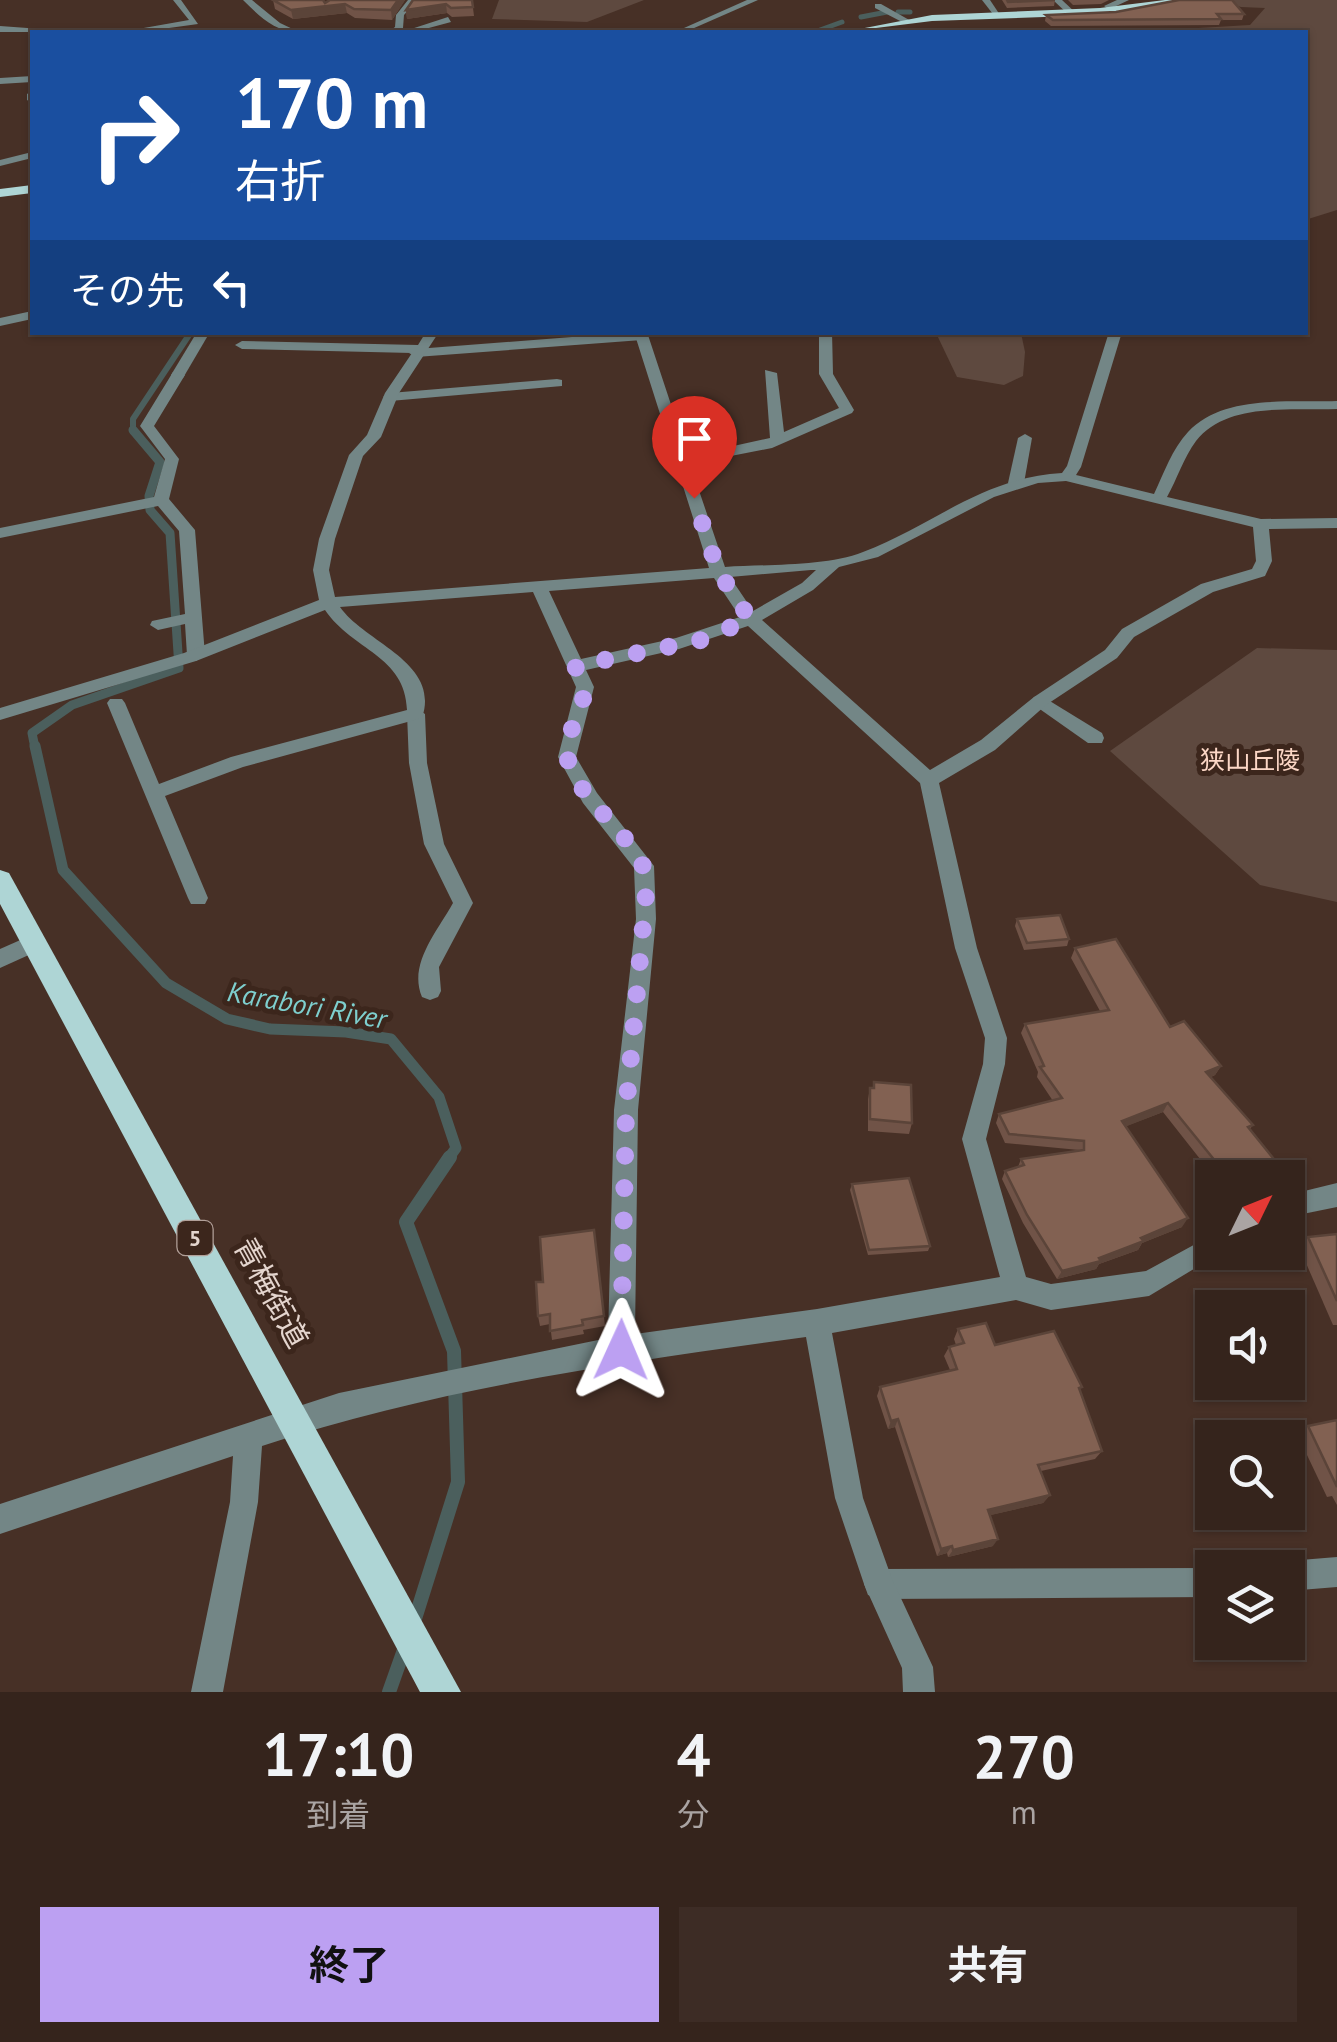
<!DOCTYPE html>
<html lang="ja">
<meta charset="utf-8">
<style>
:root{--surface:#35241c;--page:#3d2c25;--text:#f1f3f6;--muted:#aaa4a3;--line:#4f413b;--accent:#bca0f2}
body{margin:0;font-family:"PT Sans","Noto Sans JP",sans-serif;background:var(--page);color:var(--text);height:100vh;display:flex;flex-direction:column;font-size:38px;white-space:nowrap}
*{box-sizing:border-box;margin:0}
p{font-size:32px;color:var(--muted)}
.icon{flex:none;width:55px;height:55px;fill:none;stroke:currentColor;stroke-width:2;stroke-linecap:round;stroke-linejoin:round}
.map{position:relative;height:1692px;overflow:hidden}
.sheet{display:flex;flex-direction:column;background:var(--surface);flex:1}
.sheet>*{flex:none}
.banner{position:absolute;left:30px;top:30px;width:1278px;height:305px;border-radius:0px;box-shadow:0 2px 8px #0004,0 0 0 2px var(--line);background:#1a4fa0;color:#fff;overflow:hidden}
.needle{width:65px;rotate:47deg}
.controls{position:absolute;left:1195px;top:1160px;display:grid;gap:20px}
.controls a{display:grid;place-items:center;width:110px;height:110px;border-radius:0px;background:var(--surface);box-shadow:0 2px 8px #0004,0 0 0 2px var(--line);font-size:50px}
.pin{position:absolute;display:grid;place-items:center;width:85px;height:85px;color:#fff;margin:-102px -42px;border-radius:50% 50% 50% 0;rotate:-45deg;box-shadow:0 0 10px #0007}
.pin .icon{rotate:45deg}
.me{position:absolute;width:110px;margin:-55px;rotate:1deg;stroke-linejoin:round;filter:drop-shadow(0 0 8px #0008)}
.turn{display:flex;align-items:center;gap:35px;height:210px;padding:0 40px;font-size:45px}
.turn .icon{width:130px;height:130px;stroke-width:2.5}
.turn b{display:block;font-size:70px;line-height:85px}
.then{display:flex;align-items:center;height:95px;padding:0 40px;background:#0003;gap:20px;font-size:38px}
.eta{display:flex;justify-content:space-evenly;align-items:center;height:170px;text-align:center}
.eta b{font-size:60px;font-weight:700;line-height:70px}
.cta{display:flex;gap:20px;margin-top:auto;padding:20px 40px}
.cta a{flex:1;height:115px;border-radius:0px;background:var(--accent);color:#111;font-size:40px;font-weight:700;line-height:115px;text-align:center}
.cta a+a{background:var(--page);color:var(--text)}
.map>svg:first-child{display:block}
</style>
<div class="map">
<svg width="1337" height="1692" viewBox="0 0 1337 1692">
<rect width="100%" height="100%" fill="#473026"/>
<g fill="#5e493f">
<path d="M 499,0 L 644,0 L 587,22 L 492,19 Z"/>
<path d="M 1217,0 L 1337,0 L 1337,210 L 1305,220 L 1305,32 L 1129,32 L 1250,25 L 1265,8 L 1241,7 Z"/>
<path d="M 936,333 L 1021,333 L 1025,352 L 1023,376 L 1004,385 L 957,377 Z"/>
<path d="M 1257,648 L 1337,650 L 1337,902 L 1260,885 L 1110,751 Z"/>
</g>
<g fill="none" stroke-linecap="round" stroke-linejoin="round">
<g stroke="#4b5f5d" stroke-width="5">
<path d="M 898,12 L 910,12"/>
<path d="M 861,17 L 887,12"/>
<path d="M 820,30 L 842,22"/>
</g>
<path stroke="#4b5f5d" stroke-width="6" d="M 133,432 L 133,419 L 191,332"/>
<path stroke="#4b5f5d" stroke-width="9" d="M 35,748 L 32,733 L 72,705 L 179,668 L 170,533 L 150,510 L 149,496 L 160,462 L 133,430"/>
<path stroke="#4b5f5d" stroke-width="11" d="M 35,746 L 63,870 L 166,983 L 227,1019 L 270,1029 L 346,1032 L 391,1039 L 439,1097 L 456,1148 L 448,1159"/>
<g stroke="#4b5f5d" stroke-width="14">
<path d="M 414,1622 L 458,1482 L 454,1351 L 406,1222 L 450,1157"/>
<path d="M 389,1692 L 405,1647"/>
</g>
<g fill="#738686" fill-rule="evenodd">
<path d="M 408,0 L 417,0 L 404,15 L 403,28 L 398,32 L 388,32 L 395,27 L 396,15 Z"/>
<path d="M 875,4 L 881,4 L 911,21 L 904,23 L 875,8 Z"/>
<path d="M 448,17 L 451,22 L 414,32 L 402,32 Z"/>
<path d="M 32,76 L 32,82 L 0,84 L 0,78 Z"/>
<path d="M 32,91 L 32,103 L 27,100 L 27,94 Z"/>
<path d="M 636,332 L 649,336 L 642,340 L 416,357 L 409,353 L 416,349 Z"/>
<path d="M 173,372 L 185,375 L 154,426 L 179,459 L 169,499 L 195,530 L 205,655 L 196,661 L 187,655 L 185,624 L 158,630 L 150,625 L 152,621 L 185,614 L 179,531 L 158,506 L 0,538 L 0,528 L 154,497 L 165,459 L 140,426 Z"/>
<path d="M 557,379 L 562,380 L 562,386 L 390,401 L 383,397 L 390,393 Z"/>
<path d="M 1025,434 L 1032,438 L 1024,483 L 1016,488 L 1008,483 L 1018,438 Z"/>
<path d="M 1040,695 L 1102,733 L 1104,738 L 1102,743 L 1088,743 L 1034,705 L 1031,701 L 1034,697 Z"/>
<path d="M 416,708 L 425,714 L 427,763 L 444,844 L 473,903 L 439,967 L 441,991 L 438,997 L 430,1000 L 422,997 C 408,964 437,932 453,903 L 424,844 L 409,763 L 407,714 Z"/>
<path d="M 34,934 L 42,937 L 45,943 L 42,949 L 0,968 L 0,949 Z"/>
<path d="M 1337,1557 L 1337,1587 L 1288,1591 L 1288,1568 L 1277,1568 L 1288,1561 Z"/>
<path d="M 1213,1568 L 1212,1597 L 879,1599 L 868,1595 L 864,1584 L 868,1573 L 879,1569 Z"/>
</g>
<g fill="#738686" fill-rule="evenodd">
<path d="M 173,0 L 181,0 L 198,24 L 140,32 L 121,32 L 189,20 Z"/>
<path d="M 243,0 L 252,0 L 280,23 L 299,32 C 276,33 259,16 243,0 Z"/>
<path d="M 747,0 L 758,0 L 685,32 L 675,32 Z"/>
<path d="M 982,0 L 990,0 L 1002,18 L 996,18 Z"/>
<path d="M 1053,0 L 1062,0 L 1077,14 L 1070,16 Z"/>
<path d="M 1117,0 L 1129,0 L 1114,7 L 1119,11 L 1115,14 L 1104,6 Z"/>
<path d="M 0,26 L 41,29 L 45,32 L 0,32 Z"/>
<path d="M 32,152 L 32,158 L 0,166 L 0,160 Z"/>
<path d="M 32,311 L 32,319 L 0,326 L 0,318 Z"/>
<path d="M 197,332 L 210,332 L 183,378 L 173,378 L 171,375 Z"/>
<path d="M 426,332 L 439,332 L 399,393 L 381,437 L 363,456 L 335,539 L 329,570 L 335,597 L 709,568 L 634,332 L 647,332 L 688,456 L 770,438 L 765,370 L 777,373 L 784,432 L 839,408 L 819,374 L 819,332 L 832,332 L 833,374 L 854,410 L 852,413 L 772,448 L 690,464 L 725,567 C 766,564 825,567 863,552 C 934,525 981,478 1062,473 L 1067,466 L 1109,332 L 1122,332 L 1081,467 L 1076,475 L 1154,494 C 1164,473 1172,449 1188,432 C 1223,394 1290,403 1337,401 L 1337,409 C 1293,411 1227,401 1196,441 C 1184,457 1177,479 1167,497 L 1261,519 L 1337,518 L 1337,528 L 1269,529 L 1272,561 L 1265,576 L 1213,592 L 1134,637 L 1117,658 L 1046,705 L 995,750 L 939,783 L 977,948 L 1007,1038 L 1005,1064 L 986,1139 L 1026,1277 L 1051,1284 L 1146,1271 L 1212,1235 L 1212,1252 L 1222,1252 L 1149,1296 L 1051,1310 L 1016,1300 L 832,1333 L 863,1498 L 892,1579 L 933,1667 L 935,1692 L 903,1692 L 902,1668 L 864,1584 L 835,1498 L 806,1337 C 624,1362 438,1388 262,1446 L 258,1502 L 223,1692 L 191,1692 L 230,1502 L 233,1456 L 0,1534 L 0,1504 L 339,1393 L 608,1338 L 614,1110 L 636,919 L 634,868 L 583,803 L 558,757 L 576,687 L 533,592 L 340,607 C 365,643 441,662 422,718 L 243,767 L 165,796 L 208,898 L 205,904 L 191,904 L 188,898 L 107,703 L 110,699 L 122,699 L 125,703 L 159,784 L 231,757 L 407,710 C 405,655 353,651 325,610 L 196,661 L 0,720 L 0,708 L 184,653 L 319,600 L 313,570 L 319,539 L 349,455 L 367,435 L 385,393 L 412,353 L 242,349 L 235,345 L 242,341 L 418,345 ZM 1066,481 L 1253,527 L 1256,561 L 1252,569 L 1201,584 L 1122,629 L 1105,650 L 1034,697 L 981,740 L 930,770 L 762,620 L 813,590 L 839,567 L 878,557 L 994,497 L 1038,483 ZM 811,570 L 816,570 L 802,583 L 753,611 L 730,577 ZM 714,578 L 740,617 L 676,638 L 581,659 L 549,591 ZM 748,626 L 920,783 L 955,948 L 985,1038 L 983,1064 L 962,1139 L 1000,1277 L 817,1309 L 635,1334 L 638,1110 L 656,919 L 654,866 L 597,793 L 576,757 L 594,687 L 586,670 L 679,649 Z"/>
<path d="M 1337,1183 L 1337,1207 L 1288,1217 L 1288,1195 Z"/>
</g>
<g fill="#aed5d5" fill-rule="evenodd">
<path d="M 1165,0 L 1188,0 L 1100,15 L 932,21 L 844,32 L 932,15 L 1100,8 Z"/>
<path d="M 32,185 L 32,193 L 0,197 L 0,189 Z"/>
<path d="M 0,870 L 9,873 L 461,1692 L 420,1692 L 0,904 Z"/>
</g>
</g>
<g fill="#705347">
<path d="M 273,0 L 325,3 L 330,0 L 405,0 L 392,20 L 355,18 L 347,13 L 293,19 L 275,9 Z"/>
<path d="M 472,0 L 474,16 L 452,17 L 447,13 L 407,19 L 406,10 Z"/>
<path d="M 1002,0 L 1055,0 L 1054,6 L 1007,8 Z"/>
<path d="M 1068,0 L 1109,0 L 1101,4 L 1073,5 Z"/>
<path d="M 1116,12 L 1244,14 L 1242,20 L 1221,20 L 1219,25 L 1051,26 L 1045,21 L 1046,15 Z"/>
<path d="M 1017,919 L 1069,939 L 1067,946 L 1024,950 L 1015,926 Z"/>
<path d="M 1075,948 L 1170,1027 L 1221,1066 L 1215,1075 L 1211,1077 L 1253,1125 L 1250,1129 L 1281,1168 L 1272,1178 L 1215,1178 L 1163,1112 L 1126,1126 L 1182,1227 L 1142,1243 L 1138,1250 L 1099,1264 L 1096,1269 L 1057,1279 L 1023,1223 L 1002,1179 L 1005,1171 L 1018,1167 L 1021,1159 L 1079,1151 L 1079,1150 L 1005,1143 L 996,1123 L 999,1114 L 1053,1101 L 1037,1077 L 1038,1072 L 1021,1033 L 1025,1024 L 1100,1011 L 1071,958 Z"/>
<path d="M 874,1082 L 912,1123 L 909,1134 L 868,1131 L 868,1099 L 870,1088 L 873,1088 Z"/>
<path d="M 852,1184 L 930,1246 L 928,1251 L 868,1255 L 850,1190 Z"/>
<path d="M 594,1230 L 605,1326 L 583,1330 L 584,1334 L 552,1340 L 550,1324 L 540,1326 L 538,1316 L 543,1282 Z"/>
<path d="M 1337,1234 L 1337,1325 L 1333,1325 L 1299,1247 L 1308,1237 Z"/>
<path d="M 958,1329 L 995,1345 L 1079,1390 L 1102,1451 L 1095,1459 L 1041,1471 L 1050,1495 L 1043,1503 L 990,1515 L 993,1546 L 948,1557 L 947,1553 L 937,1556 L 895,1427 L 888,1429 L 877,1396 L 880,1387 L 950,1370 L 944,1356 L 949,1347 L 956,1345 L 954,1339 Z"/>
<path d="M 1337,1420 L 1337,1505 L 1332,1496 L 1327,1497 L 1297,1434 L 1308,1426 Z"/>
</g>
<g fill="#5b4439">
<path d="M 398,0 L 405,0 L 392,20 L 391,10 Z"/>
<path d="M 345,4 L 347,13 L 293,19 L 291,10 Z"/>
<path d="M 446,4 L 447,13 L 407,19 L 406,10 Z"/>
<path d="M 1221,1066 L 1215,1075 L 1201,1081 L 1206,1072 Z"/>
<path d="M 1168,1103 L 1163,1112 L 1117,1130 L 1122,1121 Z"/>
<path d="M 1281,1168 L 1272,1178 L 1260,1178 Z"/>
<path d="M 1188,1218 L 1182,1227 L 1142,1243 L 1138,1250 L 1099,1264 L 1096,1269 L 1057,1279 L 1062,1271 L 1099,1258 Z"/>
<path d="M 898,1419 L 895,1427 L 888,1429 L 891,1421 Z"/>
<path d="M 1050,1495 L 1043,1503 L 983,1517 L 988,1510 Z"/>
<path d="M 998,1539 L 993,1546 L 948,1557 L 953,1550 Z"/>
<path d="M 952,1546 L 947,1553 L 937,1556 L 941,1549 Z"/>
</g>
<g fill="#826152" stroke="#5b4439" stroke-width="2.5">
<path d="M 273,0 L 323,0 L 325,3 L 330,0 L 398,0 L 391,10 L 354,9 L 345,4 L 291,10 Z"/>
<path d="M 413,0 L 472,0 L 473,7 L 451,8 L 446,4 L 406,10 Z"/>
<path d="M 1007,0 L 1055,0 L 1008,2 Z"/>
<path d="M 1179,0 L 1232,0 L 1244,14 L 1217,14 L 1221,19 L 1053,20 L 1046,15 L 1116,12 Z"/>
<path d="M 1060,915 L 1069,939 L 1027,943 L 1017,919 Z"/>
<path d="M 1116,939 L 1170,1027 L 1184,1021 L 1221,1066 L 1206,1072 L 1253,1125 L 1248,1127 L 1281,1168 L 1260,1178 L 1229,1178 L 1168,1103 L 1122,1121 L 1188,1218 L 1141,1238 L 1144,1241 L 1099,1258 L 1101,1261 L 1062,1271 L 1027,1215 L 1005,1171 L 1024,1165 L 1021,1159 L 1084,1150 L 1084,1141 L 1009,1134 L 999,1114 L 1062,1098 L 1040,1067 L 1044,1066 L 1025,1024 L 1109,1010 L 1075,948 Z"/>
<path d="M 874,1082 L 911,1085 L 912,1123 L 870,1119 L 870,1088 L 874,1088 Z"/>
<path d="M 909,1178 L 930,1246 L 869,1250 L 852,1184 Z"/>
<path d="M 594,1230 L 604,1316 L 582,1320 L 583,1325 L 550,1331 L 550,1314 L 538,1316 L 536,1282 L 543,1282 L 540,1237 Z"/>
<path d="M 1337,1234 L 1337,1301 L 1308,1237 Z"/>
<path d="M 986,1323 L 995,1345 L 1054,1331 L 1082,1387 L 1079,1388 L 1102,1451 L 1038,1465 L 1050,1495 L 988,1510 L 998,1539 L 953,1550 L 952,1546 L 941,1549 L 898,1419 L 891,1421 L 880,1387 L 957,1369 L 949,1347 L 964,1343 L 958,1329 Z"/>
<path d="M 1337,1420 L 1337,1487 L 1308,1426 Z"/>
</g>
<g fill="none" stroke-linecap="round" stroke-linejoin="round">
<path stroke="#bca0f2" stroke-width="18" stroke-dasharray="0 32.4" d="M 621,1350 L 626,1110 L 646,894 C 645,885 646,872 642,864 C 625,828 573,794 567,755 C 562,722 599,716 575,666 L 701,640 L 750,619 L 718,571 L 694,498"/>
</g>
<g text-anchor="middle" stroke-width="10" stroke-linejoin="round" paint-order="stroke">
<rect fill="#3c261c" stroke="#b2a099" stroke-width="2.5" x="177.5" y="1221" width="35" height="34" rx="8"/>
<g font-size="22" font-weight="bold" fill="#e4d5ce">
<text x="195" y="1246">5</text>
</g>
<g font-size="25" fill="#fcd7c6" stroke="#3c261c">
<text x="1250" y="769">狭山丘陵</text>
</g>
<g font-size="28" font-style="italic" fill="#7ecfce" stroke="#3c261c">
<text transform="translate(307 1005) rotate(10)" y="10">Karabori River</text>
</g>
<g font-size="30" fill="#e4d5ce" stroke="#3c261c">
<text transform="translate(271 1293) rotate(61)" y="10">青梅街道</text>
</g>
</g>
</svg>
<div class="controls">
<a><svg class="needle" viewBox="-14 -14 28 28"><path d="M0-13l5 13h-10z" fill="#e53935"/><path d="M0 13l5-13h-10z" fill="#aaa4a3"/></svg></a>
<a><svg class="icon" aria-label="sound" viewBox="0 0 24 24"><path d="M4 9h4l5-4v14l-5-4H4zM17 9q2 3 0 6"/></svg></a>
<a><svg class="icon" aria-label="search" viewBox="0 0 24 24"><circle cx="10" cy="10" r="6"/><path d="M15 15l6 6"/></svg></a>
<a><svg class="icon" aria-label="layers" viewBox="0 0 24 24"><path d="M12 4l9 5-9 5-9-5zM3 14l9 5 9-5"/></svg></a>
</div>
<div class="pin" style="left:694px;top:498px;background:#d93025"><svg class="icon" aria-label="arrive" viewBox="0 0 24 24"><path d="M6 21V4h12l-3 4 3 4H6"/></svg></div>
<svg class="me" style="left:621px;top:1350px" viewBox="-20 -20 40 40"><path d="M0-17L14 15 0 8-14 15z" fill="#bca0f2" stroke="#fff" stroke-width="4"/></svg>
<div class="banner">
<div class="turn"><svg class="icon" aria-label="right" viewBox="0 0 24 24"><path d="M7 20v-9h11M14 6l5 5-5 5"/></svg><div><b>170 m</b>右折</div></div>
<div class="then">その先<svg class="icon" aria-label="left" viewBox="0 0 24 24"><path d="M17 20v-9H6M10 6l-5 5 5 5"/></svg></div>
</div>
</div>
<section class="sheet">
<div class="eta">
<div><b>17:10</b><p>到着</p></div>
<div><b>4</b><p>分</p></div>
<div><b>270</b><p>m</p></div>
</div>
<div class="cta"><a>終了</a><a>共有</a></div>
</section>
